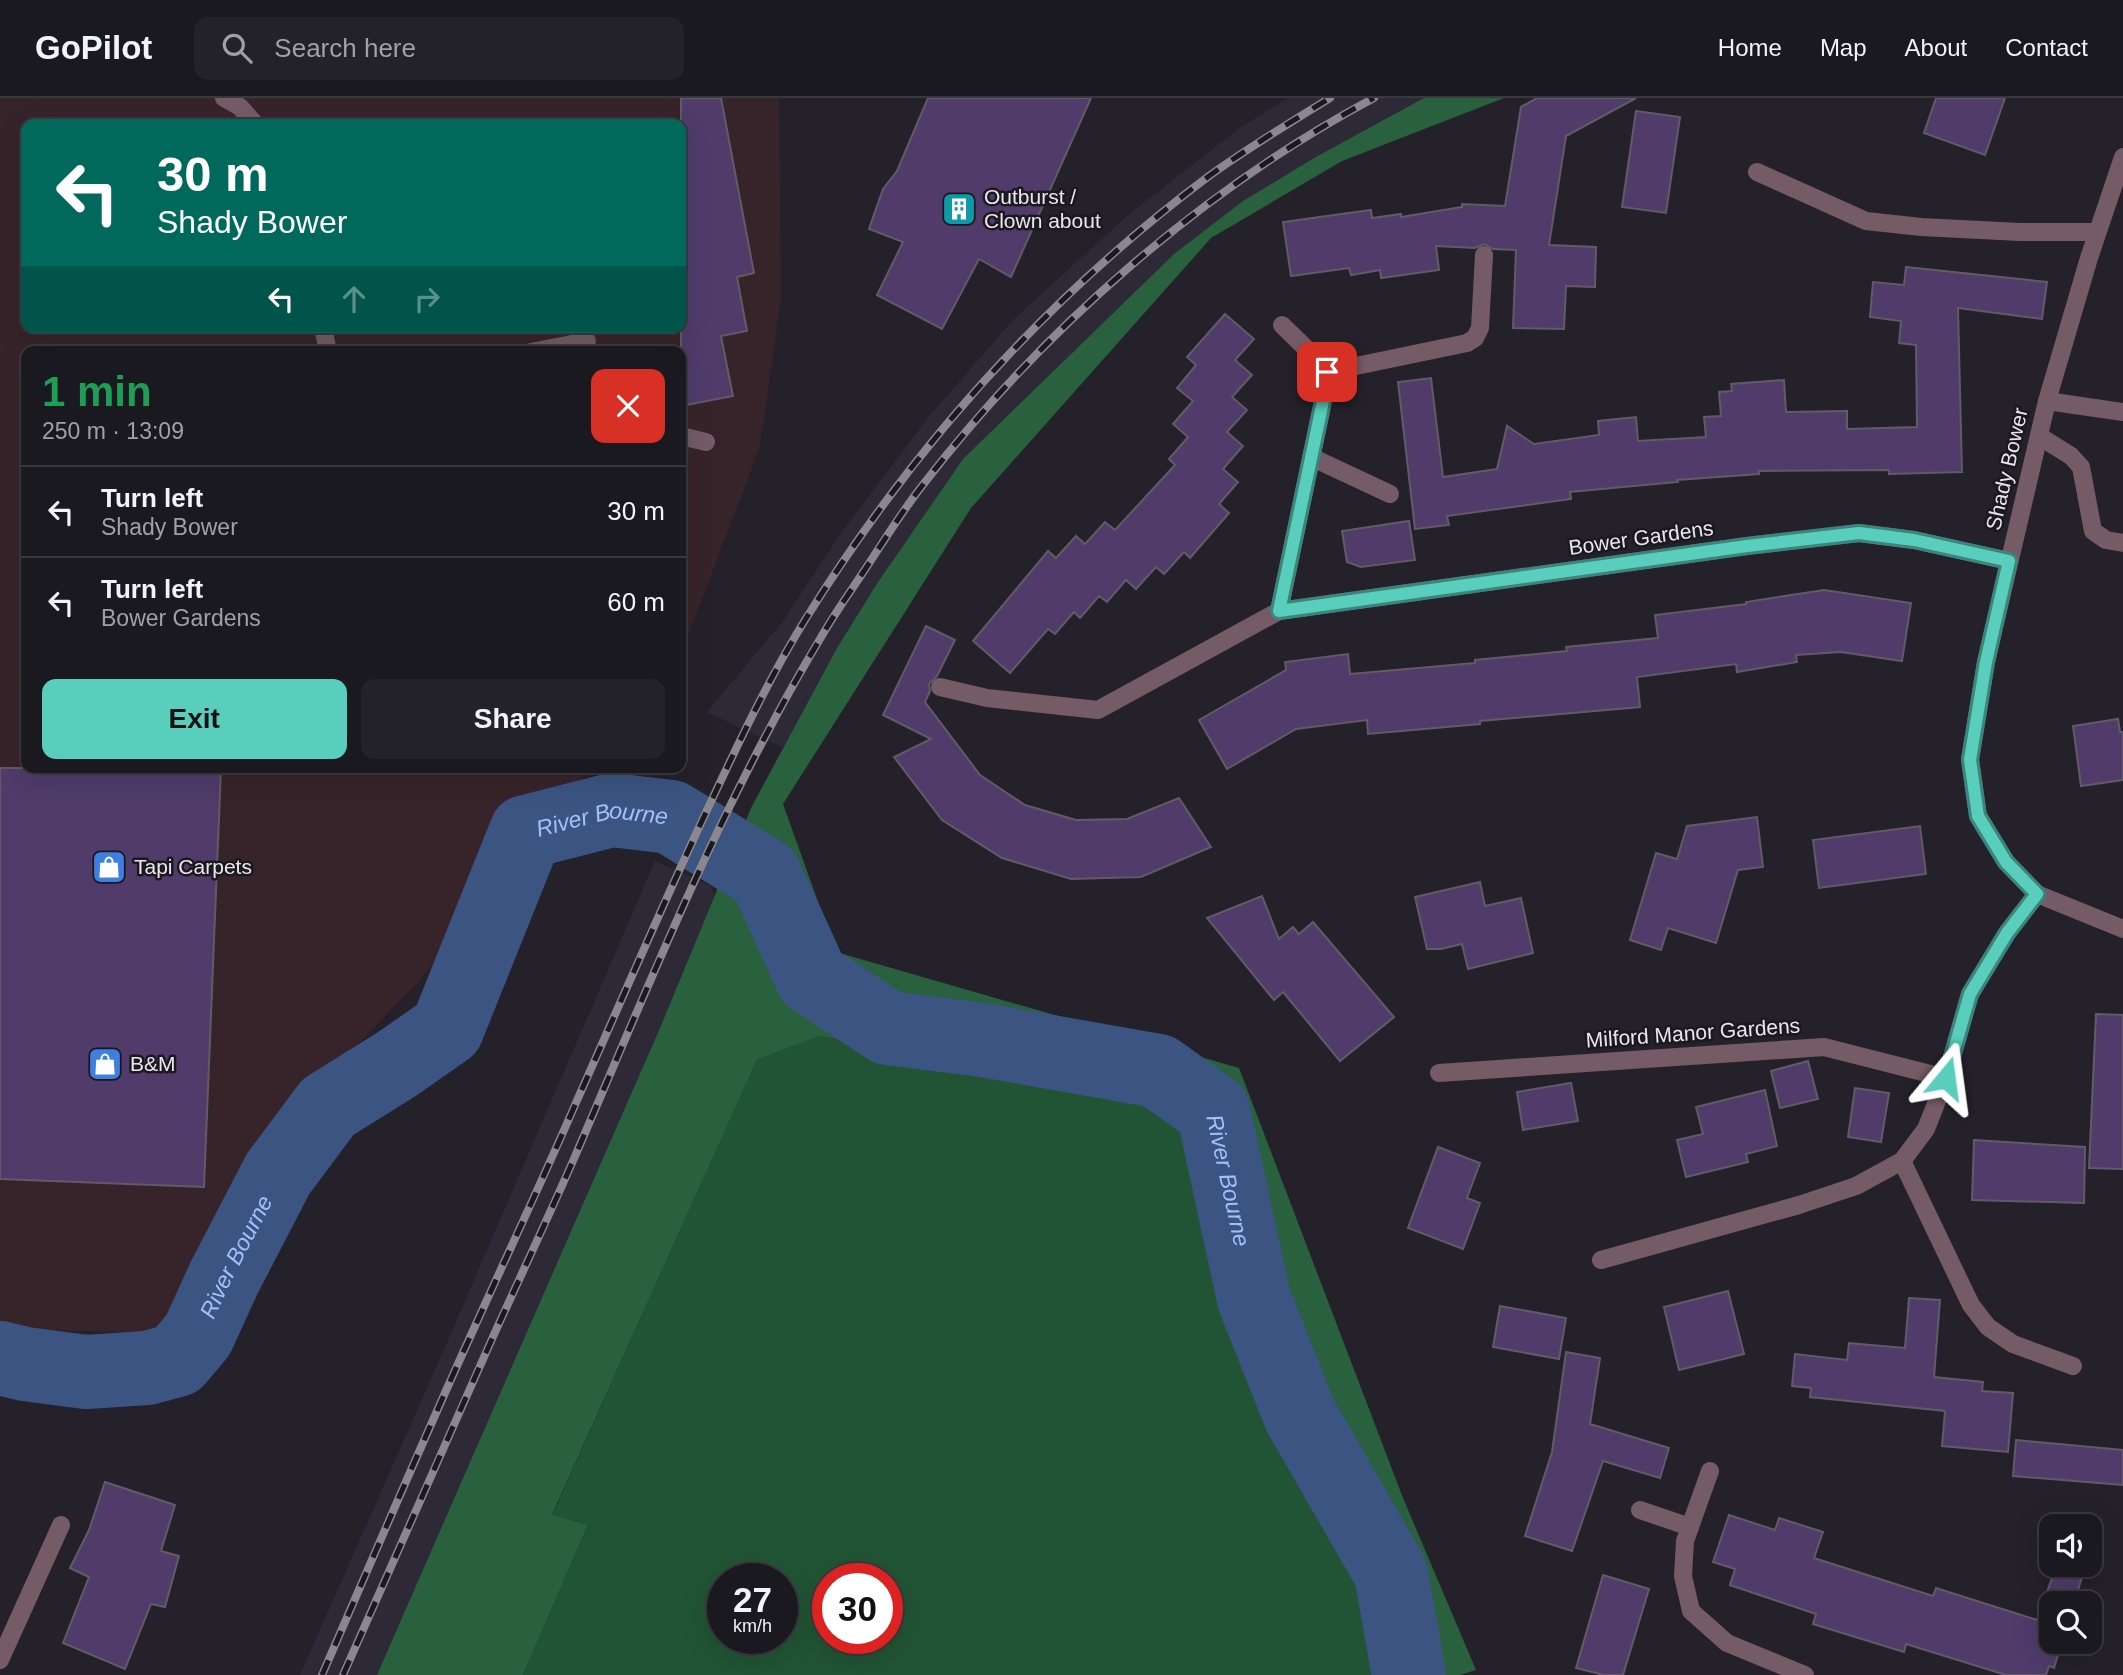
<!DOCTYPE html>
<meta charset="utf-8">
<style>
:root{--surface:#1b1920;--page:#242229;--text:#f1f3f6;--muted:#a0a0a5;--line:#39383e;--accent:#5acebd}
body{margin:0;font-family:Helvetica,sans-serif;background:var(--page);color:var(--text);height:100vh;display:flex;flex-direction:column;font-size:26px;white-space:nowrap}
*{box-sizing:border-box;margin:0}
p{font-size:23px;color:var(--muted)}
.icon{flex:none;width:38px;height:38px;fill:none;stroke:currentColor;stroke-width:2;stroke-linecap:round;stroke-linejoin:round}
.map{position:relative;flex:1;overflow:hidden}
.side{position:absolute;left:21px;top:248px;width:665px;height:427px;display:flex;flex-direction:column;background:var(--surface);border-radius:14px;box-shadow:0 7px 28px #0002,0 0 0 2px var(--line)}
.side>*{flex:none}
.hud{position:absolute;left:21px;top:21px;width:665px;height:214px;border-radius:14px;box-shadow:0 7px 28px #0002,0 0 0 2px var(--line);background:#00695c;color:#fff;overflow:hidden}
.tools{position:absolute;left:2039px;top:1416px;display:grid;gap:14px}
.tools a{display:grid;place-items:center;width:63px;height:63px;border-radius:14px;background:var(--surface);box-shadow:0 7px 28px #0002,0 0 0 2px var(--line);font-size:35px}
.speed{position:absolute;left:707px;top:1465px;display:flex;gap:14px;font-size:35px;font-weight:700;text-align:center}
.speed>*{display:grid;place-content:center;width:91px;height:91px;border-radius:50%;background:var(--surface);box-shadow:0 7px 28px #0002,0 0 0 2px var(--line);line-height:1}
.speed small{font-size:18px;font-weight:400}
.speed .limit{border:10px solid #d22;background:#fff;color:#111}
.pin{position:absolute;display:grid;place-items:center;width:60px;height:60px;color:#fff;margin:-30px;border-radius:14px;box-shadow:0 4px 10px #0006}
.me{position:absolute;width:77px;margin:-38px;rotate:16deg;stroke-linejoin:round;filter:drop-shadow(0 0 5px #0008)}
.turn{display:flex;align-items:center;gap:24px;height:147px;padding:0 21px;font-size:32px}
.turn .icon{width:91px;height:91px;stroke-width:2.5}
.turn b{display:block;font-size:49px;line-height:60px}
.lanes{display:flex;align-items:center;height:66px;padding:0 21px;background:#0003;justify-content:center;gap:35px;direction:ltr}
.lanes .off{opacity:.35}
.round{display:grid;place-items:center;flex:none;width:74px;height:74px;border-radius:14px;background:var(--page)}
.headline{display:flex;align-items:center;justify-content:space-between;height:119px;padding:0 21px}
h1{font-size:42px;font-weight:700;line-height:52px;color:#1e9e55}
.primary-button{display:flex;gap:14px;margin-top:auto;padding:14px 21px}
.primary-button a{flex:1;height:80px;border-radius:14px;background:var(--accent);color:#111;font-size:28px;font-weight:700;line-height:80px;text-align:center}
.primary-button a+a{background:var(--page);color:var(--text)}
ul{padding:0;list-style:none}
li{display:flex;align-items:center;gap:21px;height:91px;padding:0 21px;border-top:2px solid var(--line)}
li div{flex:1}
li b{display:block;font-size:26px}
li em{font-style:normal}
header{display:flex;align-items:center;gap:42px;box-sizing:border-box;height:98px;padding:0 35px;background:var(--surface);border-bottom:2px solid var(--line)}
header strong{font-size:33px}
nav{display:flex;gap:38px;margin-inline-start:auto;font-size:24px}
.search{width:490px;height:63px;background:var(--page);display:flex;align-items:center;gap:18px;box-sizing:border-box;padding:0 24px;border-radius:14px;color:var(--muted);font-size:26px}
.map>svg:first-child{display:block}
</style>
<header>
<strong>GoPilot</strong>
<div class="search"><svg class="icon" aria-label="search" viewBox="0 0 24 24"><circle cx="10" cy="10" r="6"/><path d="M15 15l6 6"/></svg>Search here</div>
<nav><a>Home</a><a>Map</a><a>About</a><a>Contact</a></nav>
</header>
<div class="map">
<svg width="2123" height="1577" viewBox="0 0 2123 1577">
<rect width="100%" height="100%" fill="#24212a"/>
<path fill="#37242a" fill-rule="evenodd" d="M 0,0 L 779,0 L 781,200 L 760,349 L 681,556 L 681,254 L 26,254 L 26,670 L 590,670 L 419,883 L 257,1051 L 165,1236 L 0,1230 ZM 26,26 L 681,26 L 681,229 L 26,229 Z"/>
<g fill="#2e2937">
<path d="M 1288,0 L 1424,0 L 1314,60 L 1243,103 L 1174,156 L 963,361 L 878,484 L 837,550 L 783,650 L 707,614 L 783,523 L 841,435 L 931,316 L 1014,221 L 1128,117 L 1241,29 Z"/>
<path d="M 655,763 L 711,788 L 715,798 L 660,930 L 525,1243 L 377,1577 L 300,1577 L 438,1265 Z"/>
</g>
<path fill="#215434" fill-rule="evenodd" d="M 820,938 L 1103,987 L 1163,1010 L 1192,1038 L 1359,1474 L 1383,1577 L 523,1577 L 588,1427 L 552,1418 L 757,960 ZM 723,1480 L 782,1480 L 782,1540 L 723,1540 ZM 828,1480 L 887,1480 L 887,1540 L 828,1540 Z"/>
<path fill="#29613e" d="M 1424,0 L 1504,0 L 1342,63 L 1211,140 L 971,410 L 783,706 L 836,854 L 1239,970 L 1403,1400 L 1476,1572 L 1460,1577 L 1383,1577 L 1359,1474 L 1192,1038 L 1163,1010 L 1103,987 L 820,938 L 757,961 L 552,1417 L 588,1427 L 523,1577 L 377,1577 L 660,930 L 751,710 L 837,550 L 878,484 L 963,361 L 1174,156 L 1243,103 L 1314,60 Z"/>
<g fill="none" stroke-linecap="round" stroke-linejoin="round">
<path stroke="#3b5482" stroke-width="74" id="s1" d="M 0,1260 L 25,1266 L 86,1274 L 147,1270 L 177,1262 L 198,1237 L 224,1180 L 278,1076 L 328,1009 L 397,966 L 447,931 L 526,734 L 612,712 L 671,719 L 765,777 L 812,880 L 888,930 L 983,942 L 1158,973 L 1213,1012 L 1254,1201 L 1300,1317 L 1391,1475 L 1409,1577"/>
</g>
<g fill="#503b6b" stroke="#5f5c66" stroke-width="2">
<path d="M 681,0 L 721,0 L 754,175 L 737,179 L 747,233 L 721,238 L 733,298 L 681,308 Z"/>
<path d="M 928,0 L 1091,0 L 1011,179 L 979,161 L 942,231 L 877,197 L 903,144 L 869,131 L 883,91 L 897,73 Z"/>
<path d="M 1537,0 L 1636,0 L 1566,38 L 1549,147 L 1596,149 L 1595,189 L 1566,188 L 1564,231 L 1513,230 L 1516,152 L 1493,151 L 1484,146 L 1475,150 L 1436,148 L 1439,172 L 1381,180 L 1380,172 L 1351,177 L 1349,170 L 1291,178 L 1283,124 L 1371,112 L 1372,120 L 1401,116 L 1401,119 L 1462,109 L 1462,106 L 1505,108 L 1521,9 Z"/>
<path d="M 1936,0 L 2005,0 L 1985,57 L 1924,35 Z"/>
<path d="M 1636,13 L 1680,19 L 1666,115 L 1622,109 Z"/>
<path d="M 1906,169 L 2047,184 L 2042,221 L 1958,210 L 1962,374 L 1889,376 L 1889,372 L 1759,373 L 1759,376 L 1677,382 L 1678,384 L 1570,394 L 1571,401 L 1447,418 L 1449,427 L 1415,431 L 1398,284 L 1431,280 L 1443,379 L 1497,371 L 1507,328 L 1534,346 L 1599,337 L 1598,323 L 1636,319 L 1638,343 L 1706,339 L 1704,319 L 1721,318 L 1719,294 L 1732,293 L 1731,286 L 1784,282 L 1786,314 L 1847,313 L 1847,331 L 1917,329 L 1916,247 L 1899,245 L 1901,223 L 1870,219 L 1873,184 L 1904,187 Z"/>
<path d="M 1225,216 L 1254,241 L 1235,262 L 1252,277 L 1232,299 L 1247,312 L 1227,334 L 1243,348 L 1223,371 L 1238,384 L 1219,406 L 1229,415 L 1190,460 L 1184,454 L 1164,476 L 1156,469 L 1136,491 L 1126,482 L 1107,504 L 1099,498 L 1080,520 L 1074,514 L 1055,536 L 1048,531 L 1010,575 L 973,543 L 1048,453 L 1056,460 L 1076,438 L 1085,446 L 1105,424 L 1115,432 L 1175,367 L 1169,361 L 1188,339 L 1173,326 L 1193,303 L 1177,290 L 1196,267 L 1187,259 Z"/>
<path d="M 1409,423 L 1415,462 L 1361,469 L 1347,464 L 1342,433 Z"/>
<path d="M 1824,492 L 1911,505 L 1902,563 L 1841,554 L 1796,557 L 1797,564 L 1737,574 L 1736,566 L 1637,579 L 1640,609 L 1480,623 L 1480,626 L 1368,636 L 1367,622 L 1296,631 L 1227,671 L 1199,622 L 1286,572 L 1285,564 L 1348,556 L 1350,576 L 1475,565 L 1475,562 L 1567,553 L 1566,549 L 1658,540 L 1655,517 L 1746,506 L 1746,504 Z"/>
<path d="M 926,528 L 955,542 L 937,578 L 929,586 L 930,593 L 925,604 L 980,677 L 1025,707 L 1076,722 L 1127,721 L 1179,700 L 1211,749 L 1141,779 L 1071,781 L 1002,760 L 942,722 L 894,659 L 931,641 L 883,617 Z"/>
<path d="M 2118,621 L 2120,634 L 2123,634 L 2123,682 L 2081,688 L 2073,628 Z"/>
<path d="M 0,670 L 221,670 L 204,1089 L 0,1081 Z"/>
<path d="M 1757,719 L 1763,769 L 1738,772 L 1716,845 L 1668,830 L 1661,852 L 1630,842 L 1656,755 L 1677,761 L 1687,728 Z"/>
<path d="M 1920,728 L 1926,776 L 1819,790 L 1813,742 Z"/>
<path d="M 1480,784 L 1485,808 L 1521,800 L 1533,855 L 1468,871 L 1462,846 L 1441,851 L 1427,851 L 1415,799 Z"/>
<path d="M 1262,798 L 1279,841 L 1293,829 L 1299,836 L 1313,824 L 1394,919 L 1340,963 L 1283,894 L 1274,902 L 1207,820 Z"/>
<path d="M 2096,916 L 2123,917 L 2123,1071 L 2089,1070 Z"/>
<path d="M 1808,963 L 1818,1001 L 1780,1010 L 1771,973 Z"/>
<path d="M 1571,985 L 1578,1023 L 1523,1032 L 1517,994 Z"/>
<path d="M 1855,990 L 1889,995 L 1881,1044 L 1848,1039 Z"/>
<path d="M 1765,992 L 1777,1048 L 1746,1056 L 1748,1064 L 1686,1079 L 1677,1042 L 1703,1036 L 1696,1009 Z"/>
<path d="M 1974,1042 L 2085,1049 L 2084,1105 L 1972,1102 Z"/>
<path d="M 1438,1049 L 1480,1065 L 1467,1100 L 1480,1105 L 1463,1151 L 1408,1130 Z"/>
<path d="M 1728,1193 L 1744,1256 L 1679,1272 L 1664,1209 Z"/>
<path d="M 1909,1200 L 1940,1202 L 1934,1279 L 1983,1284 L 1982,1293 L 2013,1295 L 2008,1354 L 1942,1348 L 1945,1313 L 1810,1299 L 1811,1290 L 1792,1288 L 1795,1256 L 1847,1262 L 1849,1245 L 1905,1250 Z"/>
<path d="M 1500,1208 L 1566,1220 L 1559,1261 L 1493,1249 Z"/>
<path d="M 1566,1254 L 1600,1260 L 1590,1326 L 1669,1350 L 1660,1380 L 1603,1363 L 1572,1453 L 1525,1438 L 1552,1354 Z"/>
<path d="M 2016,1342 L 2123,1352 L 2123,1387 L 2013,1378 Z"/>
<path d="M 105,1384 L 175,1407 L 161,1453 L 179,1458 L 165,1509 L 151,1506 L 125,1571 L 63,1545 L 89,1479 L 70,1470 L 89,1432 Z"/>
<path d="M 1729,1417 L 1775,1432 L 1779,1420 L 1823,1434 L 1814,1460 L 1933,1498 L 1936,1490 L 2037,1522 L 2057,1466 L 2086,1466 L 2074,1505 L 2051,1505 L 2051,1544 L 2062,1544 L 2054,1570 L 2049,1568 L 2046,1577 L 2006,1577 L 1906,1546 L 1904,1554 L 1813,1526 L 1816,1516 L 1730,1487 L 1735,1471 L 1713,1464 Z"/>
<path d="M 1603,1477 L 1649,1491 L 1623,1577 L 1604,1577 L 1576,1570 Z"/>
</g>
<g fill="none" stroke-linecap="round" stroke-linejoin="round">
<g stroke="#755b65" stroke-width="18">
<path d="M 224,0 L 240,9 L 255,26"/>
<path d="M 2123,59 L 2089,160 L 2047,303 L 1986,564 L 1970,661 L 1978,718 L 2006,764 L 2037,796 L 2123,831"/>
<path d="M 1757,74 L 1866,123 L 1921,129 L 2020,134 L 2097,134"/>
<path d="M 323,229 L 328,254"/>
<path d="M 531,254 L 587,243"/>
<path d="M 1327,274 L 1467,245 L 1475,240 L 1480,230 L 1484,157"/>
<path d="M 2047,303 L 2123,314"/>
<path d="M 681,338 L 706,344"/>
<path d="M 2039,338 L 2071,358 L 2081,369 L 2093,433 L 2106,442 L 2123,445"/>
<path d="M 1311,359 L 1390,396"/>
<path d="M 1279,513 L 1327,284 L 1327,274 L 1323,267 L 1282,227"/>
<path d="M 940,589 L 987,600 L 1098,612 L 1279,513 L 1747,448 L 1859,435 L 1914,442 L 2009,463"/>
<path d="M 1439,975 L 1824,949 L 1946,980"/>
<path d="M 1902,1063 L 1971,1207 L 1988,1229 L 2013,1246 L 2073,1268"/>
<path d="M 1601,1162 L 1799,1107 L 1856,1088 L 1902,1063 L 1926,1031 L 1946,980 L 1970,896 L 2007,835 L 2037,796"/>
<path d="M 1710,1373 L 1685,1443 L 1683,1478 L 1691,1513 L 1727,1545 L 1805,1577"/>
<path d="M 1640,1412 L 1690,1429"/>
<path d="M 0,1562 L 61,1427"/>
</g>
<g stroke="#8a878f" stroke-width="8">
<g id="rail">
<path d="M 322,1577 C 373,1460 423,1342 476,1226 C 509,1153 543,1081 575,1007 C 619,908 662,808 708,710 C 738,646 768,582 805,522 C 912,350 1047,199 1209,78 C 1248,50 1289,25 1330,0"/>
<path d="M 343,1577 C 393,1465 442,1353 492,1241 C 520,1179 549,1118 576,1056 C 651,882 722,704 820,541 C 833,518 848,497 862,476 C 882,446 900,416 922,388 C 1041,233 1201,92 1374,0"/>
</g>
</g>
<use href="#rail" stroke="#1b1820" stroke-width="5" stroke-dasharray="16" stroke-linecap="butt"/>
</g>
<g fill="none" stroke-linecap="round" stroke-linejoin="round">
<g stroke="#3a867b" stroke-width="18">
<path id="route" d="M 1327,274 L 1327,284 L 1279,513 L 1747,448 L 1859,435 L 1914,442 L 2009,463 L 1986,564 L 1970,662 L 1978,718 L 2006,764 L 2037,796 L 2007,835 L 1970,896 L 1946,980"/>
</g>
<use href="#route" stroke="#5acebd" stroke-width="12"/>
</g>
<defs>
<g id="building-square" transform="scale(1.75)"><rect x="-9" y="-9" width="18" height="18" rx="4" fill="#0f9aa8" stroke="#1b1820"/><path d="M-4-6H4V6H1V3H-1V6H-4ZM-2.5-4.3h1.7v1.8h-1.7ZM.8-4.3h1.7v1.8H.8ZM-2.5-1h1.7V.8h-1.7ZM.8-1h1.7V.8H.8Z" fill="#fff"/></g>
<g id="shop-square" transform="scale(1.75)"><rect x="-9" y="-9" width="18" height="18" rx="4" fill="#3f7fe0" stroke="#1b1820"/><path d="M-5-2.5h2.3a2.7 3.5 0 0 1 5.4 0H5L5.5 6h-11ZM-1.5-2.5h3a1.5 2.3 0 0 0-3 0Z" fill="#fff"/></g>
</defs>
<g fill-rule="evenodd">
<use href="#building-square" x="959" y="111"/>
<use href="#shop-square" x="109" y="769"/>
<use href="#shop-square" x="105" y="966"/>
</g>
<g text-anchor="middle" stroke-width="5" stroke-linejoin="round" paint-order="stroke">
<g font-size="21" fill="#e9e7ed" stroke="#1b1820" text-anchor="start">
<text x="984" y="106">Outburst /<tspan x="984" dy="24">Clown about</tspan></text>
<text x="134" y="776">Tapi Carpets</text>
<text x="130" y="973">B&amp;M</text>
</g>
<g font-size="21" fill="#e9e7ed" stroke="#1b1820">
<text transform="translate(2007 371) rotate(-77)" y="7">Shady Bower</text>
<text transform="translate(1641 440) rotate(-8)" y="7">Bower Gardens</text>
<text transform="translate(1693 935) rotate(-4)" y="7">Milford Manor Gardens</text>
</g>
<g font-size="23" font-style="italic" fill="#a0c0fa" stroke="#1b1820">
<text dy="8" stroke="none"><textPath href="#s1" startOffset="908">River Bourne</textPath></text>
<text dy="8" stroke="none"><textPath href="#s1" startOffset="1706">River Bourne</textPath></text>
<text dy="8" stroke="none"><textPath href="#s1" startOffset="299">River Bourne</textPath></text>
</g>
</g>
</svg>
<div class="tools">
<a><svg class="icon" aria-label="sound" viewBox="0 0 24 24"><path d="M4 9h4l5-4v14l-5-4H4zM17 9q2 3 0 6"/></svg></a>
<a><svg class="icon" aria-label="search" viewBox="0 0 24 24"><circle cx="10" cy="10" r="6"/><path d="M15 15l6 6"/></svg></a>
</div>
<div class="speed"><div>27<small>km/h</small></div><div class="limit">30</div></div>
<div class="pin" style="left:1327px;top:274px;background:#d93025"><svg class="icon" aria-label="arrive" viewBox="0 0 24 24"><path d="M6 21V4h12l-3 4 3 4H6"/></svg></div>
<svg class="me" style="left:1946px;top:980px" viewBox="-20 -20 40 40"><path d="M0-17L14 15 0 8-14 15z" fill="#5acebd" stroke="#fff" stroke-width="4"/></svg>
<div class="hud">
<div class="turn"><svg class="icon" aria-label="left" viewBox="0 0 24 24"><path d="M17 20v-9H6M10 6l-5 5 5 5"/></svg><div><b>30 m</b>Shady Bower</div></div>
<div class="lanes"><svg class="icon" aria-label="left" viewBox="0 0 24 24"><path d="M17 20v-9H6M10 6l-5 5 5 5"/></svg><svg class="icon off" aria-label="ahead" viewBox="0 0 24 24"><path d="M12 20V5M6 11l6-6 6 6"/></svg><svg class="icon off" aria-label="right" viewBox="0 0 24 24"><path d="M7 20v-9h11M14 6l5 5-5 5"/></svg></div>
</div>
<section class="side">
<div class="headline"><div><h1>1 min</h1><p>250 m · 13:09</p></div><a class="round" style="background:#d93025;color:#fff"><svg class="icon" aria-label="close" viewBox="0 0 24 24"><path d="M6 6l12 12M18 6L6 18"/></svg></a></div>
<ul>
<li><svg class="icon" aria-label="left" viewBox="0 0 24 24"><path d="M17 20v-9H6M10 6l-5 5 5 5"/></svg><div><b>Turn left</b><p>Shady Bower</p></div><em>30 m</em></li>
<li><svg class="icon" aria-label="left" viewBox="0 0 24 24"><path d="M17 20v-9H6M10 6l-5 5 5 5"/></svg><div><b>Turn left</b><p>Bower Gardens</p></div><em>60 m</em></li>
</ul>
<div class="primary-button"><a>Exit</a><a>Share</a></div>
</section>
</div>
